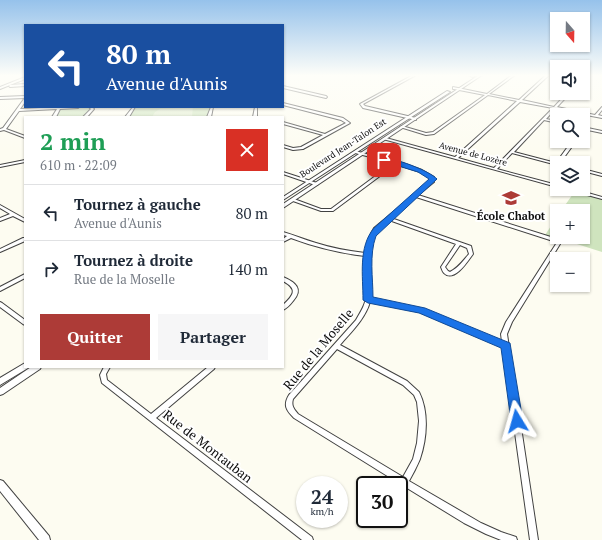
<!DOCTYPE html>
<html lang="fr">
<meta charset="utf-8">
<style>
:root{--surface:#fff;--page:#f6f6f7;--text:#1f2937;--muted:#747a83;--line:#e0e1e3;--accent:#ad3b37}
body{margin:0;font-family:"PT Serif",serif;background:var(--page);color:var(--text);height:100vh;display:flex;flex-direction:column;font-size:15px;white-space:nowrap}
*{box-sizing:border-box;margin:0}
p{font-size:13px;color:var(--muted)}
.icon{flex:none;width:22px;height:22px;fill:none;stroke:currentColor;stroke-width:2;stroke-linecap:round;stroke-linejoin:round}
.map{position:relative;flex:1;overflow:hidden}
.panel{position:absolute;left:24px;top:116px;width:260px;height:252px;display:flex;flex-direction:column;background:var(--surface);border-radius:0px;box-shadow:0 1px 3px #0004}
.panel>*{flex:none}
.banner{position:absolute;left:24px;top:24px;width:260px;height:84px;border-radius:0px;box-shadow:0 1px 3px #0004;background:#1a4fa0;color:#fff;overflow:hidden}
.needle{width:26px;rotate:160deg}
.buttons{position:absolute;left:550px;top:12px;display:grid;gap:8px}
.buttons a{display:grid;place-items:center;width:40px;height:40px;border-radius:0px;background:var(--surface);box-shadow:0 1px 3px #0004;font-size:20px}
.speed{position:absolute;left:296px;top:476px;display:flex;gap:8px;font-size:20px;font-weight:700;text-align:center}
.speed>*{display:grid;place-content:center;width:52px;height:52px;border-radius:50%;background:var(--surface);box-shadow:0 1px 3px #0004;line-height:1}
.speed small{font-size:10px;font-weight:400}
.speed .limit{border:2px solid #111;border-radius:6px;background:#fff;color:#111}
.pin{position:absolute;display:grid;place-items:center;width:34px;height:34px;color:#fff;margin:-17px;border-radius:8px;box-shadow:0 2px 6px #0006}
.me{position:absolute;width:44px;margin:-22px;rotate:352deg;stroke-linejoin:round;filter:drop-shadow(0 0 3px #0008)}
.turn{display:flex;align-items:center;gap:14px;height:84px;padding:0 16px;font-size:18px}
.turn .icon{width:52px;height:52px;stroke-width:2.5}
.turn b{display:block;font-size:28px;line-height:34px}
.round{display:grid;place-items:center;flex:none;width:42px;height:42px;border-radius:0px;background:var(--page)}
.overview{display:flex;align-items:center;justify-content:space-between;height:68px;padding:0 16px}
h1{font-size:24px;font-weight:800;line-height:30px;color:#1e9e55}
.cta{display:flex;gap:8px;margin-top:auto;padding:8px 16px}
.cta a{flex:1;height:46px;border-radius:0px;background:var(--accent);color:#fff;font-size:16px;font-weight:800;line-height:46px;text-align:center}
.cta a+a{background:var(--page);color:var(--text)}
ul{padding:0;list-style:none}
li{display:flex;align-items:center;gap:12px;height:56px;padding:0 16px;border-top:1px solid var(--line)}
li div{flex:1}
li b{display:block;font-size:15px}
li em{font-style:normal}
.map>svg:first-child{display:block}
</style>
<div class="map">
<svg width="602" height="540" viewBox="0 0 602 540">
<rect width="100%" height="100%" fill="#fdfcf1"/>
<g fill="#cfe4be">
<path d="M 90,107 L 92,108 L 85,117 L 54,117 L 59,108 Z"/>
<path d="M 134,107 L 212,107 L 209,117 L 127,117 Z"/>
<path d="M 575,191 L 602,198 L 602,252 L 558,238 L 552,239 L 546,237 L 545,235 L 557,217 L 557,237 L 583,237 L 583,211 L 561,211 Z"/>
</g>
<path fill="#e0eccf" d="M 193,107 L 192,117 L 152,117 L 155,112 L 160,109 Z"/>
<g fill="none" stroke-linecap="round" stroke-linejoin="round">
<g stroke="#414141" stroke-width="2">
<g id="minor">
<path d="M 413,75 L 416,75 L 363,104 L 365,106 L 416,118 L 416,120 L 363,108 L 360,104 Z"/>
<path d="M 468,75 L 472,75 L 474,76 L 473,77 Z"/>
<path d="M 512,75 L 515,75 L 489,94 L 519,100 L 546,75 L 549,75 L 522,100 L 554,107 L 567,93 L 570,93 L 557,107 L 595,115 L 602,107 L 602,110 L 598,115 L 602,116 L 602,118 L 555,109 L 546,119 L 557,121 L 557,123 L 544,120 L 514,152 L 556,163 L 572,141 L 576,141 L 560,163 L 557,163 L 557,165 L 512,153 L 497,169 L 557,185 L 557,187 L 383,139 L 386,138 L 455,157 L 517,101 L 488,95 L 434,134 L 426,135 L 400,127 L 402,126 L 426,133 L 433,132 L 485,95 L 454,89 L 453,89 L 453,87 L 487,94 ZM 520,102 L 553,108 L 494,168 L 458,158 Z"/>
<path d="M 585,75 L 587,75 L 583,79 L 583,77 Z"/>
<path d="M 25,77 L 25,79 L 0,89 L 0,87 Z"/>
<path d="M 25,84 L 25,86 L 10,87 L 9,86 L 10,85 Z"/>
<path d="M 283,86 L 326,96 L 327,97 L 326,98 L 283,88 Z"/>
<path d="M 25,96 L 25,98 L 0,99 L 0,97 Z"/>
<path d="M 24,99 L 25,99 L 25,102 L 20,109 L 61,107 L 79,107 L 78,108 L 60,109 L 56,117 L 52,117 L 57,109 L 19,111 L 6,129 L 25,136 L 25,138 L 4,130 L 0,131 L 0,129 L 3,128 Z"/>
<path d="M 283,103 L 343,118 L 350,123 L 303,149 L 293,150 L 283,147 L 283,145 L 293,148 L 301,147 L 323,135 L 283,124 L 283,122 L 325,134 L 346,123 L 341,120 L 283,105 Z"/>
<path d="M 89,107 L 92,107 L 94,109 L 87,117 L 83,117 L 91,109 Z"/>
<path d="M 133,107 L 135,107 L 129,117 L 125,117 Z"/>
<path d="M 211,107 L 213,107 L 211,117 L 207,117 Z"/>
<path d="M 255,107 L 257,107 L 257,117 L 253,117 Z"/>
<path d="M 583,127 L 602,131 L 602,133 L 583,129 Z"/>
<path d="M 355,151 L 405,164 L 422,170 L 434,177 L 434,182 L 418,195 L 554,238 L 560,244 L 512,322 L 507,334 L 538,540 L 530,540 L 503,347 L 420,312 L 370,302 C 365,319 351,332 340,345 L 407,381 L 419,392 C 429,412 427,438 420,459 C 417,466 413,474 409,481 L 481,523 L 501,532 L 516,537 L 517,540 L 501,540 L 486,534 L 464,523 L 389,477 L 294,418 C 286,410 283,405 289,395 L 356,320 C 359,314 363,309 365,302 C 368,287 365,271 365,256 C 339,253 315,247 291,238 L 283,242 L 283,239 L 287,236 L 283,235 L 283,232 C 294,235 305,240 316,243 C 332,248 348,251 365,253 C 367,244 369,236 374,228 L 431,181 L 431,178 L 420,172 L 396,164 L 333,211 L 321,211 L 293,201 L 293,199 L 294,199 L 321,209 L 331,209 L 393,163 L 355,153 ZM 416,197 L 550,240 L 556,244 L 506,322 L 501,334 L 502,342 L 423,309 L 371,299 C 372,278 365,248 377,231 C 380,227 385,224 389,220 L 456,244 L 441,267 C 442,269 442,271 444,273 C 454,283 468,261 473,254 L 471,246 L 391,218 ZM 460,245 L 467,248 L 469,254 C 463,261 458,268 450,272 L 448,271 L 445,267 ZM 337,349 L 403,385 L 414,395 L 417,402 L 419,421 L 417,443 L 413,459 L 403,477 L 298,414 C 294,409 291,406 293,399 Z"/>
<path d="M 25,160 L 25,162 L 0,167 L 0,165 Z"/>
<path d="M 583,169 L 602,174 L 602,176 L 583,171 Z"/>
<path d="M 283,172 L 317,183 L 318,184 L 317,185 L 315,185 L 283,174 Z"/>
<path d="M 568,189 L 574,189 L 602,197 L 602,199 L 569,190 Z"/>
<path d="M 0,205 L 25,219 L 25,222 L 13,216 L 0,221 L 0,218 L 10,214 L 0,208 Z"/>
<path d="M 23,238 L 25,238 L 25,241 L 0,252 L 0,249 Z"/>
<path d="M 25,274 L 25,278 L 0,291 L 0,287 Z"/>
<path d="M 283,277 C 295,282 304,289 293,301 C 290,305 287,308 283,310 L 283,305 C 294,295 298,289 283,281 Z"/>
<path d="M 0,302 L 2,303 L 25,320 L 25,325 L 23,324 L 0,307 Z"/>
<path d="M 104,367 L 110,367 L 106,374 L 107,380 L 151,414 L 208,367 L 215,367 L 214,369 L 156,418 L 312,537 L 313,540 L 302,540 L 102,383 L 100,375 Z"/>
</g>
</g>
<g stroke="#414141" stroke-width="2">
<g id="tertiary">
<path d="M 479,75 L 482,75 L 283,208 L 283,204 Z"/>
<path d="M 447,91 L 450,92 L 283,200 L 283,197 Z"/>
<path d="M 25,363 L 25,367 L 28,367 L 28,368 L 0,385 L 0,378 Z"/>
<path d="M 31,367 L 41,367 L 40,369 L 3,394 L 0,395 L 0,388 Z"/>
<path d="M 0,480 L 3,481 L 49,536 L 50,540 L 39,540 L 0,491 Z"/>
</g>
</g>
<use href="#minor" fill="#fff" fill-rule="evenodd"/>
<use href="#tertiary" fill="#fff" fill-rule="evenodd"/>
</g>
<linearGradient id="sky" x2="0" y2="1"><stop stop-color="#96c2eb"/><stop offset="0.5" stop-color="#fefef9"/><stop offset="1" stop-color="#fefef9" stop-opacity="0"/></linearGradient>
<rect width="602" height="151" fill="url(#sky)"/>
<path fill="#1a73e8" stroke="#114b97" d="M 382,158 C 393,157 430,171 437,179 L 376,236 C 369,255 373,278 373,297 L 425,308 L 510,343 L 523,421 L 522,424 L 517,426 L 513,424 L 511,421 L 501,348 L 419,313 L 368,303 L 363,300 C 363,276 358,247 374,228 L 429,179 L 418,172 L 382,161 Z"/>
<defs>
<g id="school-bare" transform="scale(1.38)"><path d="M0-5L7-2L0 1L-7-2ZM-4 1L0 2.5L4 1V4Q0 6-4 4Z" fill="#ad3b37" stroke="#fff" stroke-width="2.5" paint-order="stroke"/></g>
</defs>
<g fill-rule="evenodd">
<use href="#school-bare" x="511" y="198"/>
</g>
<g text-anchor="middle" stroke-width="4" stroke-linejoin="round" paint-order="stroke">
<g font-size="9" fill="#0e0e0e" stroke="#fff">
<text transform="translate(343 148) rotate(-33)" y="3">Boulevard Jean-Talon Est</text>
<text transform="translate(473 154) rotate(15)" y="3">Avenue de Lozère</text>
</g>
<g font-size="11" font-weight="bold" fill="#0e0e0e" stroke="#fff">
<text x="511" y="220">École Chabot</text>
</g>
<g font-size="13" fill="#0e0e0e" stroke="#fff">
<text transform="translate(318 349) rotate(-50)" y="5">Rue de la Moselle</text>
<text transform="translate(208 446) rotate(38)" y="5">Rue de Montauban</text>
</g>
</g>
</svg>
<div class="buttons">
<a><svg class="needle" viewBox="-14 -14 28 28"><path d="M0-13l5 13h-10z" fill="#e53935"/><path d="M0 13l5-13h-10z" fill="#747a83"/></svg></a>
<a><svg class="icon" aria-label="sound" viewBox="0 0 24 24"><path d="M4 9h4l5-4v14l-5-4H4zM17 9q2 3 0 6"/></svg></a>
<a><svg class="icon" aria-label="search" viewBox="0 0 24 24"><circle cx="10" cy="10" r="6"/><path d="M15 15l6 6"/></svg></a>
<a><svg class="icon" aria-label="layers" viewBox="0 0 24 24"><path d="M12 4l9 5-9 5-9-5zM3 14l9 5 9-5"/></svg></a>
<a>+</a>
<a>−</a>
</div>
<div class="speed"><div>24<small>km/h</small></div><div class="limit">30</div></div>
<div class="pin" style="left:384px;top:160px;background:#d93025"><svg class="icon" aria-label="arrive" viewBox="0 0 24 24"><path d="M6 21V4h12l-3 4 3 4H6"/></svg></div>
<svg class="me" style="left:517px;top:421px" viewBox="-20 -20 40 40"><path d="M0-17L14 15 0 8-14 15z" fill="#1a73e8" stroke="#fff" stroke-width="4"/></svg>
<div class="banner">
<div class="turn"><svg class="icon" aria-label="left" viewBox="0 0 24 24"><path d="M17 20v-9H6M10 6l-5 5 5 5"/></svg><div><b>80 m</b>Avenue d'Aunis</div></div>
</div>
<section class="panel">
<div class="overview"><div><h1>2 min</h1><p>610 m · 22:09</p></div><a class="round" style="background:#d93025;color:#fff"><svg class="icon" aria-label="close" viewBox="0 0 24 24"><path d="M6 6l12 12M18 6L6 18"/></svg></a></div>
<ul>
<li><svg class="icon" aria-label="left" viewBox="0 0 24 24"><path d="M17 20v-9H6M10 6l-5 5 5 5"/></svg><div><b>Tournez à gauche</b><p>Avenue d'Aunis</p></div><em>80 m</em></li>
<li><svg class="icon" aria-label="right" viewBox="0 0 24 24"><path d="M7 20v-9h11M14 6l5 5-5 5"/></svg><div><b>Tournez à droite</b><p>Rue de la Moselle</p></div><em>140 m</em></li>
</ul>
<div class="cta"><a>Quitter</a><a>Partager</a></div>
</section>
</div>
